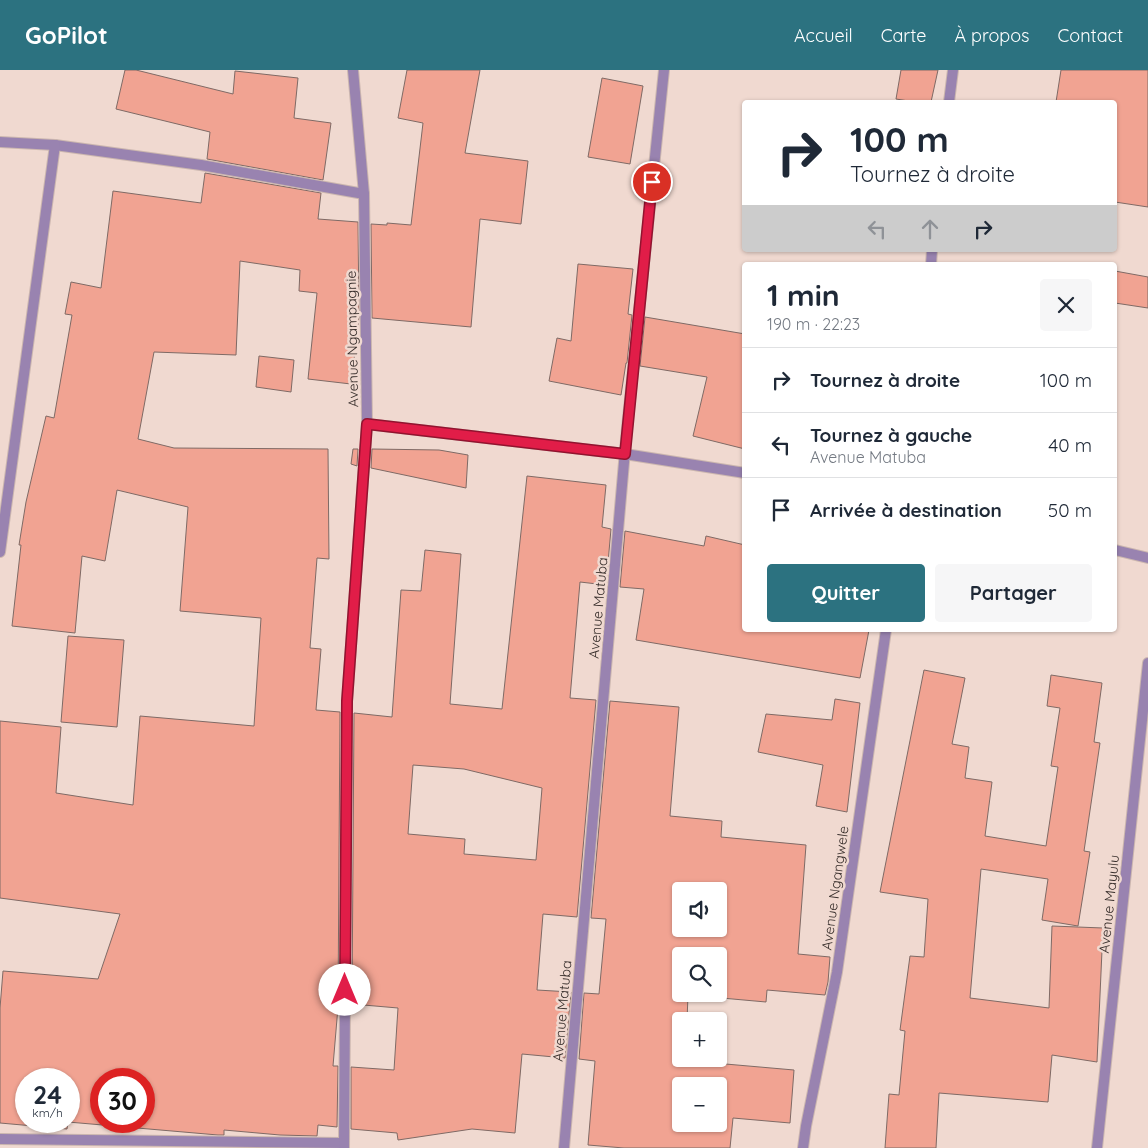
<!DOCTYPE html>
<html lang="fr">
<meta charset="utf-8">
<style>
:root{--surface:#fff;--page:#f6f6f7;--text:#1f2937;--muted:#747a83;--line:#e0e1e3;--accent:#2c7280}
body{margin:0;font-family:Quicksand,sans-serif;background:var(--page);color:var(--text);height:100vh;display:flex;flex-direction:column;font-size:19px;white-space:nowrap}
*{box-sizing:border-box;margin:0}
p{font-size:16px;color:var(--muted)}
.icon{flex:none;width:28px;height:28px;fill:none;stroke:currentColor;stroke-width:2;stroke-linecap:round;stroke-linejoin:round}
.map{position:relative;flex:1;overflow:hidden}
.details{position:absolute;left:742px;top:192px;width:375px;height:370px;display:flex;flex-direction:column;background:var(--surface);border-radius:5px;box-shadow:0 1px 4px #0004}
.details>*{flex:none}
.guide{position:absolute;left:742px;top:30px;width:375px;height:152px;border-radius:5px;box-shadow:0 1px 4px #0004;background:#fff;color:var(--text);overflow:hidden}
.tools{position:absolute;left:672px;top:812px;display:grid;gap:10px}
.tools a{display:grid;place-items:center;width:55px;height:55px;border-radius:5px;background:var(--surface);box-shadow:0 1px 4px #0004;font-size:25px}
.speed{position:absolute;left:15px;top:998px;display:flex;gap:10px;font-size:25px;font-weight:700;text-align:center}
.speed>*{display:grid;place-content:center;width:65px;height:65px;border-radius:50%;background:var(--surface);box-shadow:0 1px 4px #0004;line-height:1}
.speed small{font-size:12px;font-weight:400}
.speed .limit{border:8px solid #d22;background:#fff;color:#111}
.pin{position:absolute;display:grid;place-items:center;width:42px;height:42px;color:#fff;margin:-21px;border:2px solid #fff;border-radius:50%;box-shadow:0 1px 5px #0007}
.me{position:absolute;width:55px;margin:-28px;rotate:0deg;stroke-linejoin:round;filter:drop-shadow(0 0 4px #0008)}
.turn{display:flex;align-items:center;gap:18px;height:105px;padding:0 25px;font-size:22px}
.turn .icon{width:65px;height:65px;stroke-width:2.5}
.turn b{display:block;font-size:35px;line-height:42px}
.lanes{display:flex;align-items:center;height:48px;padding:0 25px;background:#0003;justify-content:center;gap:25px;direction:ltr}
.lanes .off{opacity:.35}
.round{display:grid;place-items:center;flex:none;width:52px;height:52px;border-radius:5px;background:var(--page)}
.overview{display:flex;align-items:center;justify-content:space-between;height:85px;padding:0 25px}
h1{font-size:30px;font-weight:700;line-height:38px}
.cta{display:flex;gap:10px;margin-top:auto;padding:10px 25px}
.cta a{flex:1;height:58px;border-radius:5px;background:var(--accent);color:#fff;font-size:20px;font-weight:700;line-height:58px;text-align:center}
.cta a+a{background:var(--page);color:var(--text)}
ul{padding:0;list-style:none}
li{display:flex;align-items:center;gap:15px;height:65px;padding:0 25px;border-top:1px solid var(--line)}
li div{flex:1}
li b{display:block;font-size:19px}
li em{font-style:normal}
header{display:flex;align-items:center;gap:30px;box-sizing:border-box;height:70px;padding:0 25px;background:var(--accent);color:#fff}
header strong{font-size:24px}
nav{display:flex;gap:28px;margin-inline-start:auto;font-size:18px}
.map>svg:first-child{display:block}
</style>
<header>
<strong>GoPilot</strong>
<nav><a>Accueil</a><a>Carte</a><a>À propos</a><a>Contact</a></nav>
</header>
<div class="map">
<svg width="1148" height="1078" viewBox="0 0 1148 1078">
<rect width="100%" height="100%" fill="#f0d9d0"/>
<g fill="#f1a392" stroke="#7f6a65" fill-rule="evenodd">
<path d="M 125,0 L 136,0 L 233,24 L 235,1 L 298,8 L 294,48 L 331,53 L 323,110 L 207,89 L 210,62 L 116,39 Z"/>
<path d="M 407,0 L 480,0 L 465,83 L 528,91 L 521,154 L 480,149 L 471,257 L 372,248 L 371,154 L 387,155 L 387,153 L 411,155 L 423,53 L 398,48 Z"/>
<path d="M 901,0 L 938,0 L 931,32 L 915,32 L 896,29 Z"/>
<path d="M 1061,0 L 1148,0 L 1148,137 L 1115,132 L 1115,32 L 1056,32 Z"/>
<path d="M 602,8 L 643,16 L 630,94 L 588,87 Z"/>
<path d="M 205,103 L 321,123 L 318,149 L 358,152 L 359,247 L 351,314 L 308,309 L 317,223 L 299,221 L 300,200 L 240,191 L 236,285 L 154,282 L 138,369 L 174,378 L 328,379 L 329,489 L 317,488 L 310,578 L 321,579 L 316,640 L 340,642 L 338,937 L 333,996 L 338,996 L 337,1057 L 318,1055 L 317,1066 L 280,1065 L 224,1060 L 224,1065 L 218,1065 L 68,1052 L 67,1059 L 0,1053 L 0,938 L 3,901 L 98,909 L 120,844 L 0,828 L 0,651 L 61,657 L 56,723 L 133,735 L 140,646 L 254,656 L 261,548 L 180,541 L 188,437 L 117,420 L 105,491 L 82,486 L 75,563 L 12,556 L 21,475 L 19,475 L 26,432 L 46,346 L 54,348 L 72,245 L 65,244 L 71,212 L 101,218 L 113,121 L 201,133 ZM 26,1009 L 69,1009 L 69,1051 L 26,1051 ZM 101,1009 L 144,1009 L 144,1051 L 101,1051 Z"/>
<path d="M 578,194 L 633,199 L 628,244 L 632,245 L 627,293 L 626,293 L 621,325 L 549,311 L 557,268 L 571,271 Z"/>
<path d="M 1115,201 L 1148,207 L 1148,238 L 1115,233 Z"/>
<path d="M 645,247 L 745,264 L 745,379 L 693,366 L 707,307 L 640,296 Z"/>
<path d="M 259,286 L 294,290 L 291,322 L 256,317 Z"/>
<path d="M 353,379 L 358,379 L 357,396 L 351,394 Z"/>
<path d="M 372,379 L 439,380 L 468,385 L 466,418 L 371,398 Z"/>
<path d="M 527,406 L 606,415 L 602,457 L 611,459 L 606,515 L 580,512 L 570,628 L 596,630 L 577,847 L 543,844 L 537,920 L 571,922 L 565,988 L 522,984 L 515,1063 L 472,1059 L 398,1070 L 397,1063 L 351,1059 L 351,997 L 394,1000 L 398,938 L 352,934 L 354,643 L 392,647 L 401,520 L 421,521 L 425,480 L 461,484 L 450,634 L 502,639 ZM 413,695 L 464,699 L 542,718 L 536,790 L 464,784 L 465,769 L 408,764 Z"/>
<path d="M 625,461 L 704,476 L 706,466 L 745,475 L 745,560 L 869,560 L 860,608 L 636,570 L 644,519 L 620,517 Z"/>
<path d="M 68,566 L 124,570 L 117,657 L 61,652 Z"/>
<path d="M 924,600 L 965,608 L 952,674 L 969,677 L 965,708 L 992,712 L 985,766 L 1046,776 L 1058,697 L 1051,696 L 1060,638 L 1047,636 L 1051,605 L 1102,613 L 1094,672 L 1100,673 L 1084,781 L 1090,782 L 1078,856 L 1042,850 L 1048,809 L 981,799 L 970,928 L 1049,938 L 1052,856 L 1103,858 L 1097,992 L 1052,985 L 1048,1032 L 939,1023 L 936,1078 L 885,1078 L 889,1024 L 899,1025 L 905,961 L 900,960 L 910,886 L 924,887 L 928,829 L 880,822 Z"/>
<path d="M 835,629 L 860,633 L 847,742 L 816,736 L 823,695 L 758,682 L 766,644 L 832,650 Z"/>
<path d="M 610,631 L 679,637 L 670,746 L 722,751 L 721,767 L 806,775 L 798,884 L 830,887 L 828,912 L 825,925 L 767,920 L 766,932 L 688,925 L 687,951 L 681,951 L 681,989 L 714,989 L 714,993 L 794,1000 L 790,1053 L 733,1048 L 730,1078 L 624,1078 L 588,1075 L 595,991 L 579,989 L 584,923 L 599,924 L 606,849 L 591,848 ZM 681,821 L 719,821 L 719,859 L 681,859 ZM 681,886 L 719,886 L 719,924 L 681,924 ZM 681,1016 L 719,1016 L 719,1054 L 681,1054 Z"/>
</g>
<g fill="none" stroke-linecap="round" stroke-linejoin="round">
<g stroke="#cbb6af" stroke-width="12">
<g id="minor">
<path d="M 949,32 L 953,0"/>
<path d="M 0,72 L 55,75 L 201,95 L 364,124"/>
<path d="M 931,195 L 932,180"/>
<path d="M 367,354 L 625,384 L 745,403"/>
<path d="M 1115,480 L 1148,488"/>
<path d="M 0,482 L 55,75"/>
<path d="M 0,1069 L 344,1073"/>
<path d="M 344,1078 L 347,631 L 367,354 L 364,124 L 353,0"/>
<path d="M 564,1078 L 627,358 L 664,0"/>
<path d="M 803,1078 L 806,1056 L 837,902 L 886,560"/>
<path d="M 1097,1078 L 1148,593"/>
</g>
</g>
<use href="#minor" stroke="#9983b0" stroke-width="10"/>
</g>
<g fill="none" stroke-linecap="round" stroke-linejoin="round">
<g stroke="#92132f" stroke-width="12">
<path id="route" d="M 345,920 L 347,631 L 367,354 L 625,384 L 652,112"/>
</g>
<use href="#route" stroke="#e11d48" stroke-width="9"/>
</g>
<g text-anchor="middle" stroke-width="5" stroke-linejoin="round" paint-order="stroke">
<g font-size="14" fill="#352c29" stroke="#f0d9d0">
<text transform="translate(352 269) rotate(-91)" y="5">Avenue Ngampagnie</text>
<text transform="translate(598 538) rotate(-85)" y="5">Avenue Matuba</text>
<text transform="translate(835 818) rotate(-82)" y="5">Avenue Ngangwele</text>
<text transform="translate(1109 834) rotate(-84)" y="5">Avenue Mayulu</text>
<text transform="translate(562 941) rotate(-85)" y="5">Avenue Matuba</text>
</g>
</g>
</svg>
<div class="tools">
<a><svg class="icon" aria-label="sound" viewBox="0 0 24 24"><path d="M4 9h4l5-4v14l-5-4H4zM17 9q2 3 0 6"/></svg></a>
<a><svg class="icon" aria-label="search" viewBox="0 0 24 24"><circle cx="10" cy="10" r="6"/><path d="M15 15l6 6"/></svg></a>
<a>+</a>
<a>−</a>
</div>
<div class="speed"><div>24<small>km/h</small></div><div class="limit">30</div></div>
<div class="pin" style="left:652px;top:112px;background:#d93025"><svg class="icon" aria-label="arrive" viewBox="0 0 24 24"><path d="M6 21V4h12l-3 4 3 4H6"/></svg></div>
<svg class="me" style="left:345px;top:920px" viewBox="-20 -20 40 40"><circle r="19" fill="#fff"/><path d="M0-13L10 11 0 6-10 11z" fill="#e11d48"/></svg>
<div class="guide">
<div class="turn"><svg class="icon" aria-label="right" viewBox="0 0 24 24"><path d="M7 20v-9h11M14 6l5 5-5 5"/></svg><div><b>100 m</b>Tournez à droite</div></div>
<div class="lanes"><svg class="icon off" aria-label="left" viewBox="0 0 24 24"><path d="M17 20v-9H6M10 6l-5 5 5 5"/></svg><svg class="icon off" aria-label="ahead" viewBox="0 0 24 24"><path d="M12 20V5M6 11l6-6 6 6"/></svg><svg class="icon" aria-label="right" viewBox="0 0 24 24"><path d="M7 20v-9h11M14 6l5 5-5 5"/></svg></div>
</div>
<section class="details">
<div class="overview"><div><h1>1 min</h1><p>190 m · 22:23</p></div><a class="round"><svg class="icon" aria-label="close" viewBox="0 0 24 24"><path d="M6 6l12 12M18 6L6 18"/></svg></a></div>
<ul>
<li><svg class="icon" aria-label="right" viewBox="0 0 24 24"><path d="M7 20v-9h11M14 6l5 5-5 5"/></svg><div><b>Tournez à droite</b></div><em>100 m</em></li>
<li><svg class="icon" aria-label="left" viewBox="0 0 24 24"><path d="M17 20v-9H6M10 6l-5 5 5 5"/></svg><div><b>Tournez à gauche</b><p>Avenue Matuba</p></div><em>40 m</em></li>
<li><svg class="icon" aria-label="arrive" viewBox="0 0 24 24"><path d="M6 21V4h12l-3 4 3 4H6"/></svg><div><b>Arrivée à destination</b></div><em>50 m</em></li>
</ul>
<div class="cta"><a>Quitter</a><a>Partager</a></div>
</section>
</div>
